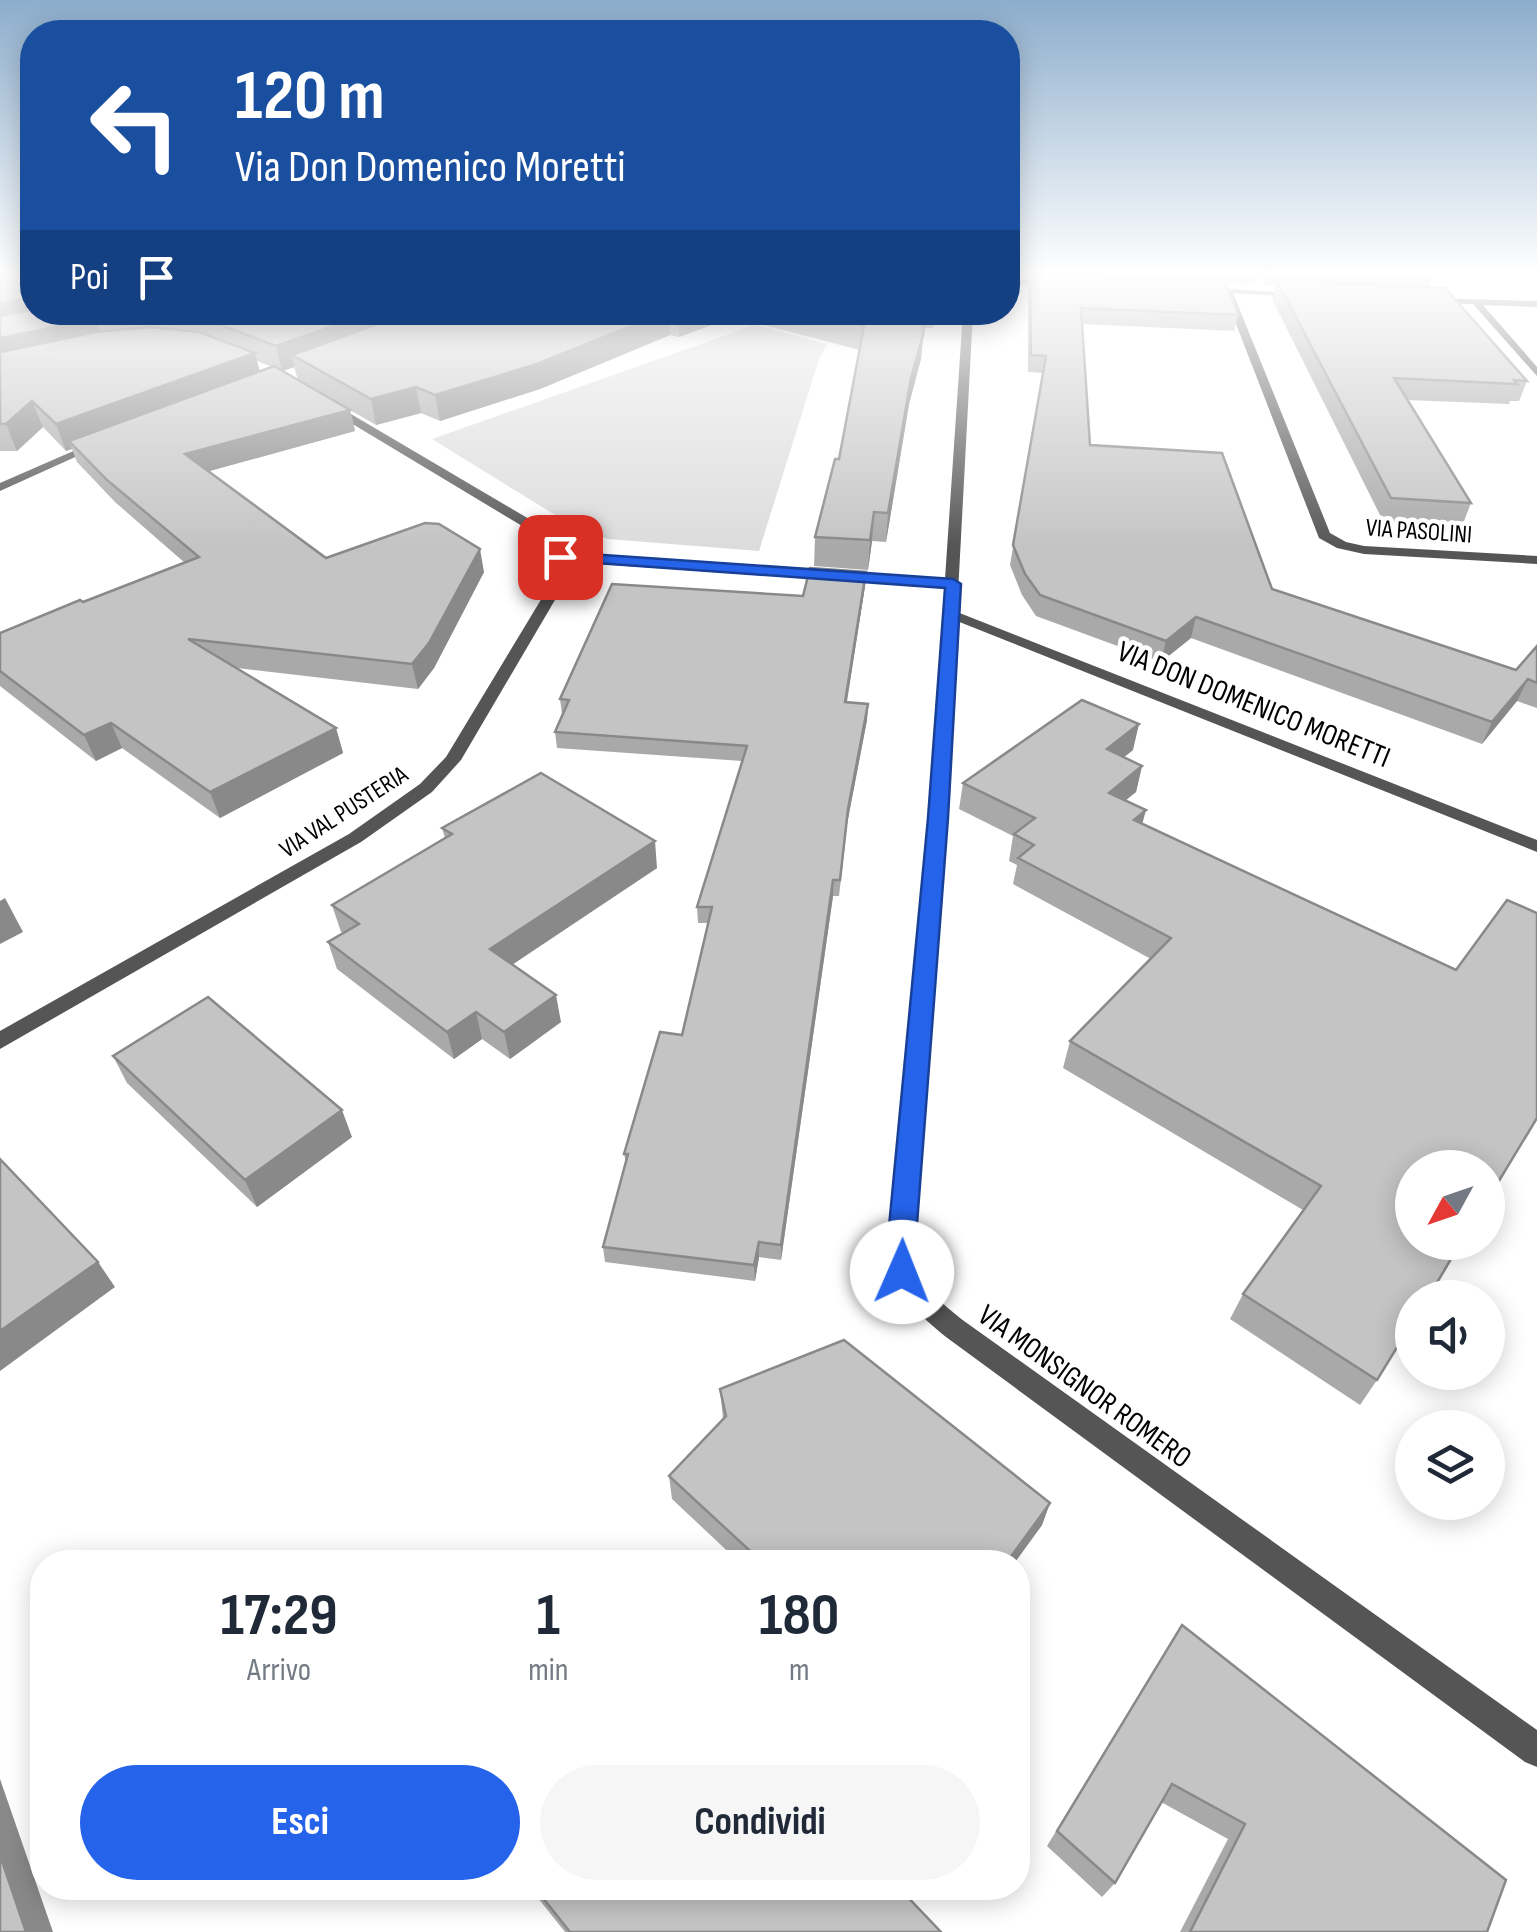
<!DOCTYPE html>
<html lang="it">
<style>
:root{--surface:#fff;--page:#f6f6f7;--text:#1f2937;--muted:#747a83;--accent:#2563eb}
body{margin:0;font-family:"Sofia Sans Condensed",sans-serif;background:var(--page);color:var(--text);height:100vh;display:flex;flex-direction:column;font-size:38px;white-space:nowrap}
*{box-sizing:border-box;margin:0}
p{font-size:32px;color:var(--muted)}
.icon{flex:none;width:55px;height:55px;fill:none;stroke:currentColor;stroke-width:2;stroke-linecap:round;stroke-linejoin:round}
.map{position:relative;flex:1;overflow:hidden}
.sheet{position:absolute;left:30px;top:1550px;width:1000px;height:350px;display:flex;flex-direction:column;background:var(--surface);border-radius:40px;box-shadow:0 5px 25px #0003}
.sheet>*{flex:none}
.hud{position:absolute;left:20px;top:20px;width:1000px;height:305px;border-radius:40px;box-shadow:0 5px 25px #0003;background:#1a4fa0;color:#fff;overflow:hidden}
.needle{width:65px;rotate:230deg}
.tools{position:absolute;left:1395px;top:1150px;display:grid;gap:20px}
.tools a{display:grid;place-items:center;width:110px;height:110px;border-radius:50%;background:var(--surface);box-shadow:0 5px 25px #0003;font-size:50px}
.pin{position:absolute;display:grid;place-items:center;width:85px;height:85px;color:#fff;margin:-42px;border-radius:20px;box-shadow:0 5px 15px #0006}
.me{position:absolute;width:110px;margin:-55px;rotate:1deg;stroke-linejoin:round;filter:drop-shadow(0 0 8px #0008)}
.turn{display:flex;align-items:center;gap:35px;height:210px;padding:0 50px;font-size:45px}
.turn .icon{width:130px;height:130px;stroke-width:2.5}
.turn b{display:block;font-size:70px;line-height:85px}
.then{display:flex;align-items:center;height:95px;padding:0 50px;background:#0003;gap:20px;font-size:38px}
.eta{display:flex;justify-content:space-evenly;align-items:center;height:170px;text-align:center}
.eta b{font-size:60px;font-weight:700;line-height:70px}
.cta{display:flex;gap:20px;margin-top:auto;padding:20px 50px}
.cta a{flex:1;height:115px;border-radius:60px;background:var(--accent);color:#fff;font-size:40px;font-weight:700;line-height:115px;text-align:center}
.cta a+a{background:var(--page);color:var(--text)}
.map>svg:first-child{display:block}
</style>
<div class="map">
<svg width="1537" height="1932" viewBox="0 0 1537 1932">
<rect width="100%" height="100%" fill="#fff"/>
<path fill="#dcdcdc" d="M 755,325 L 827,344 L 819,359 L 759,551 L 608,539 L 581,531 L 432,439 Z"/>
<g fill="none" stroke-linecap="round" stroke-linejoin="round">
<g fill="#555" fill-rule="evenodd">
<path d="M 1008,279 L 1055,280 L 1059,283 L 1008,285 Z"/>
<path d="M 1201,287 L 1304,294 L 1300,297 L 1233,293 L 1330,533 L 1346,542 L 1364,546 L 1537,556 L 1537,564 L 1364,554 L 1337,548 L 1319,538 L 1224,293 L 1204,292 Z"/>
<path d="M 1426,298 L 1537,301 L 1537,307 L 1483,305 L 1537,367 L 1537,376 L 1473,304 L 1429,303 Z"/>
<path d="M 963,312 L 973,312 L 957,612 L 1537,840 L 1537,852 L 957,621 L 947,818 L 914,1237 C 917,1283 929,1293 964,1321 L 1537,1730 L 1537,1767 L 1525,1762 L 946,1337 C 908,1306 892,1288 890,1237 L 929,818 L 945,588 L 569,562 L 571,566 L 562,588 L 461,760 L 432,792 L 361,842 L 0,1049 L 0,1031 L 349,834 L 420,784 L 446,757 L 548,588 L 557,566 L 547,541 L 326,408 L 326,404 L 334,404 L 558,536 L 565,553 L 945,579 Z"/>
<path d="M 94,442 L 104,444 L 0,491 L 0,483 Z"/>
</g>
</g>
<g fill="#a9a9a9" fill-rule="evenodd">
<path d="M 0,276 L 32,312 L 934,312 L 933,328 L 924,328 L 921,359 L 909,404 L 886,542 L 872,541 L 868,570 L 814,566 L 815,537 L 839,459 L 860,350 L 733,317 L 679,337 L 670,335 L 540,389 L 440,421 L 421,413 L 376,425 L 350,410 L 355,431 L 208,471 L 326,558 L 484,572 L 434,668 L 418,689 L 237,668 L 336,728 L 343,753 L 220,818 L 122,748 L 96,761 L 0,686 L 0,633 L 185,563 L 115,502 L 77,462 L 72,449 L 66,451 L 43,427 L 17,451 L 0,451 ZM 257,361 L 272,367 L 260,371 ZM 294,367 L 298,380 L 283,371 Z"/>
<path d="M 1030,276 L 1256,276 L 1254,285 L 1226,284 L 1238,315 L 1234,331 L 1082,324 L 1090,445 L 1272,589 L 1516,670 L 1537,646 L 1537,708 L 1517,701 L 1482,744 L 1191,638 L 1161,662 L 1036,616 L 1022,595 L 1010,565 L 1043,373 L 1028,372 L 1028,290 Z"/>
<path d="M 1261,276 L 1433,276 L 1429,287 L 1527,381 L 1519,401 L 1510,401 L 1509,404 L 1407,400 L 1471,503 L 1462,526 L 1383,521 L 1272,299 L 1276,286 L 1266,286 Z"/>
<path d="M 865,586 L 847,702 L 868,704 L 867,720 L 847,824 L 839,896 L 833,896 L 781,1260 L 759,1257 L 755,1281 L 605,1262 L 603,1247 L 626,1163 L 624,1154 L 682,1035 L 708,923 L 698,923 L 697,907 L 742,761 L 557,748 L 555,732 L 562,714 L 560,699 L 803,596 Z"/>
<path d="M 1133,750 L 1124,757 L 1142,766 L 1136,792 L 1125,800 L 1142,823 L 1456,970 L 1377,1380 L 1360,1405 L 1230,1319 L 1243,1294 L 1303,1210 L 1063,1068 L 1070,1041 L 1151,959 L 1013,884 L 1017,865 L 1009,861 L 1013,836 L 959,809 L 963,783 Z"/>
<path d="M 442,828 L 657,868 L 512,965 L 561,1022 L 510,1059 L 482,1039 L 454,1059 L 337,969 L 328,942 L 343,933 L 341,932 L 332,905 L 445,838 Z"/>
<path d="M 113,1056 L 352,1137 L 257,1207 L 127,1083 Z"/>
<path d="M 720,1389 L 1050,1503 L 1042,1525 L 1015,1562 L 739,1562 L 672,1499 L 669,1476 L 723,1419 Z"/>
<path d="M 1182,1625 L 1487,1932 L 1180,1932 L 1228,1839 L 1161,1802 L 1115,1883 L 1102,1897 L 1047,1846 Z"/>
<path d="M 530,1888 L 899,1888 L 941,1932 L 565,1932 Z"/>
</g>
<g fill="#898989">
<path d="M 32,297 L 32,312 L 0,328 L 0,303 Z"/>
<path d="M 374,312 L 445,312 L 292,355 L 294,367 L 282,371 L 276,346 Z"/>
<path d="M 666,312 L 669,312 L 670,335 L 540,389 L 440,421 L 435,395 Z"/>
<path d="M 680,312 L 733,312 L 733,317 L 679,337 L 678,313 Z"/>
<path d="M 95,319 L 104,343 L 0,365 L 0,338 Z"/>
<path d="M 923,335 L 921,359 L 909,404 L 886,542 L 888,513 L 911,378 Z"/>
<path d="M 255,353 L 261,378 L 69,441 L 72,449 L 66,451 L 56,424 Z"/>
<path d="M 416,387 L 421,413 L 376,425 L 371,399 Z"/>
<path d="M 32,401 L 43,427 L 17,451 L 6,424 Z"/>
<path d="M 350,410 L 355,431 L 192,476 L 185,454 Z"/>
<path d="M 874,512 L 872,541 L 868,570 L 870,540 Z"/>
<path d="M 480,549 L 484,572 L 434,668 L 418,689 L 412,664 Z"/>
<path d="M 866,572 L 865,586 L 844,718 L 845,702 Z"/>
<path d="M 1196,617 L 1191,638 L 1161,662 L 1166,641 Z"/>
<path d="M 1528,679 L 1517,701 L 1482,744 L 1492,722 Z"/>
<path d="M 868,704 L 867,720 L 847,824 L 839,896 L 848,809 Z"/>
<path d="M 111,723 L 122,748 L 96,761 L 84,735 Z"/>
<path d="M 1139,724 L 1133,750 L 1101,775 L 1107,749 Z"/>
<path d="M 336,728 L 343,753 L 220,818 L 210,792 Z"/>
<path d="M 1142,766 L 1136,792 L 1103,819 L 1109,793 Z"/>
<path d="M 1146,810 L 1139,836 L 1134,820 Z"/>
<path d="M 655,841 L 657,868 L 495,976 L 490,949 Z"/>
<path d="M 833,880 L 833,896 L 781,1260 L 781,1245 Z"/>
<path d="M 5,898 L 23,932 L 0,944 L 0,901 Z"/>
<path d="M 556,995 L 561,1022 L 510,1059 L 504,1032 Z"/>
<path d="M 476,1012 L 482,1039 L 454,1059 L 447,1032 Z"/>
<path d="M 342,1110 L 352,1137 L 257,1207 L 245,1180 Z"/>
<path d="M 759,1242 L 759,1257 L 755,1281 L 754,1265 Z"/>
<path d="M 98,1262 L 115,1287 L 0,1371 L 0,1331 Z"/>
<path d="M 1050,1503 L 1042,1525 L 1015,1562 L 1007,1562 Z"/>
<path d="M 0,1779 L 53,1932 L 26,1932 L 0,1855 Z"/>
</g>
<g fill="#c4c4c4" stroke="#898989" stroke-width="2.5">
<path d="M 0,276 L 32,276 L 32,297 L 0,303 Z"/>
<path d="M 1030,276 L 1080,276 L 1225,282 L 1238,315 L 1081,308 L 1090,445 L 1222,453 L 1272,589 L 1516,670 L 1537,646 L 1537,683 L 1528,679 L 1492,722 L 1196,617 L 1166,641 L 1040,595 L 1025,574 L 1013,545 L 1046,356 L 1031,355 Z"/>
<path d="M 1277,281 L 1445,288 L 1527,381 L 1514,380 L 1517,384 L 1394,378 L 1471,503 L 1391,498 Z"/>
<path d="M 32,310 L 32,312 L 374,312 L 276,346 L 221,325 L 176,315 L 95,319 L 0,338 L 0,316 Z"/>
<path d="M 411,312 L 666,312 L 537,364 L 435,395 L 416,387 L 371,399 L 292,355 Z"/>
<path d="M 808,312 L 925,312 L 923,335 L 911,378 L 888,513 L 874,512 L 870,540 L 815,537 L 835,459 L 839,459 L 864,326 Z"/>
<path d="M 149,327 L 199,332 L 255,353 L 56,424 L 32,401 L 6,424 L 0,424 L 0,352 L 96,332 Z"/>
<path d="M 274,366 L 350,410 L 185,454 L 326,558 L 425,523 L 439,524 L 480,549 L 429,643 L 412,664 L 188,639 L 336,728 L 210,792 L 111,723 L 84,735 L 0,671 L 0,633 L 80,600 L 83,602 L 199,557 L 107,480 L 69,441 Z"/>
<path d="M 810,568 L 866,572 L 845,702 L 868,704 L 848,809 L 840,880 L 833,880 L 781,1245 L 759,1242 L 754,1265 L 603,1247 L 628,1154 L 624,1154 L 660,1032 L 682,1035 L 712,907 L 697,907 L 747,746 L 555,732 L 569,700 L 560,699 L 612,584 L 803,596 Z"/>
<path d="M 1082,700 L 1139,724 L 1107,749 L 1142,766 L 1109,793 L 1146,810 L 1134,820 L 1456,970 L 1507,900 L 1537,913 L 1537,1118 L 1488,1199 L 1488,1168 L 1412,1168 L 1412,1242 L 1461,1242 L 1428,1298 L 1412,1298 L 1412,1323 L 1377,1380 L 1243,1294 L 1321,1186 L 1070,1041 L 1171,938 L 1018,858 L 1034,845 L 1014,834 L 1035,818 L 963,783 Z"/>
<path d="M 541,773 L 655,841 L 490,949 L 556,995 L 504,1032 L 476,1012 L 447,1032 L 328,942 L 359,924 L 332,905 L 452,834 L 442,828 Z"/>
<path d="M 208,997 L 342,1110 L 245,1180 L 113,1056 Z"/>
<path d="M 0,1159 L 98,1262 L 0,1331 Z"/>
<path d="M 844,1340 L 1050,1503 L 1007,1562 L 762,1562 L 669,1476 L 726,1416 L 720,1389 Z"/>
<path d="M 1182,1625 L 1506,1880 L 1487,1932 L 1190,1932 L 1245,1824 L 1172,1784 L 1115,1883 L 1057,1831 Z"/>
<path d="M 0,1855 L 26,1932 L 0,1932 Z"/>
<path d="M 535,1888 L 899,1888 L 941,1932 L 570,1932 Z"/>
</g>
<linearGradient id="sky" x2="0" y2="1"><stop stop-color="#8cadcc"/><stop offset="0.5" stop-color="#fff"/><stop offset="1" stop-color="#fff" stop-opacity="0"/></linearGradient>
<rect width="1537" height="547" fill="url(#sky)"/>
<path fill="#2563eb" stroke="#184099" stroke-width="2.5" d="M 560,552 L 953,579 L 961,584 L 948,818 L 916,1237 L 917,1272 L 913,1281 L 902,1284 L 892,1281 L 888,1272 L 888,1237 L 928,818 L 945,588 L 555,560 L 553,557 Z"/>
<g text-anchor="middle" stroke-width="9" stroke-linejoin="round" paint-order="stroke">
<g font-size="25" fill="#000" stroke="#fff">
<text transform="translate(1419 530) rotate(4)" y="9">VIA PASOLINI</text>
<text transform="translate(343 811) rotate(-33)" y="9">VIA VAL PUSTERIA</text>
</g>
<g font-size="30" fill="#000" stroke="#fff">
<text transform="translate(1254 704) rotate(22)" y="10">VIA DON DOMENICO MORETTI</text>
<text transform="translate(1085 1386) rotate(36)" y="10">VIA MONSIGNOR ROMERO</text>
</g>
</g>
</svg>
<div class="tools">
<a><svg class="needle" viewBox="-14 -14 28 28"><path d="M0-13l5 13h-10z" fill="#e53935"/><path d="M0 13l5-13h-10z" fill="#747a83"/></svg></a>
<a><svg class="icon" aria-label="sound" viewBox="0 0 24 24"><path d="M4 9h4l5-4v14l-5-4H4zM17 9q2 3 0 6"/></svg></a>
<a><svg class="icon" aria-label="layers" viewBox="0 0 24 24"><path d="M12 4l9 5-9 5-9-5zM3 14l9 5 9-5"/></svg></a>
</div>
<div class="pin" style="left:560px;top:557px;background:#d93025"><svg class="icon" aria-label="arrive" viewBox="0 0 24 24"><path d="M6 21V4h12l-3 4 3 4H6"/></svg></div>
<svg class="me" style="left:902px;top:1272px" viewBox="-20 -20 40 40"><circle r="19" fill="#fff"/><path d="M0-13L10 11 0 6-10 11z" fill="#2563eb"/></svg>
<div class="hud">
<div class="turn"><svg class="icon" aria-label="left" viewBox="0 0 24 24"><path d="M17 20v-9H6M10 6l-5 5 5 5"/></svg><div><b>120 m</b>Via Don Domenico Moretti</div></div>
<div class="then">Poi<svg class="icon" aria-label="arrive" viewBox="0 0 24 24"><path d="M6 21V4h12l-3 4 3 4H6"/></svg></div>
</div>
<section class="sheet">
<div class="eta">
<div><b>17:29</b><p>Arrivo</p></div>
<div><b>1</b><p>min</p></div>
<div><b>180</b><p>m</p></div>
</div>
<div class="cta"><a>Esci</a><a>Condividi</a></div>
</section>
</div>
